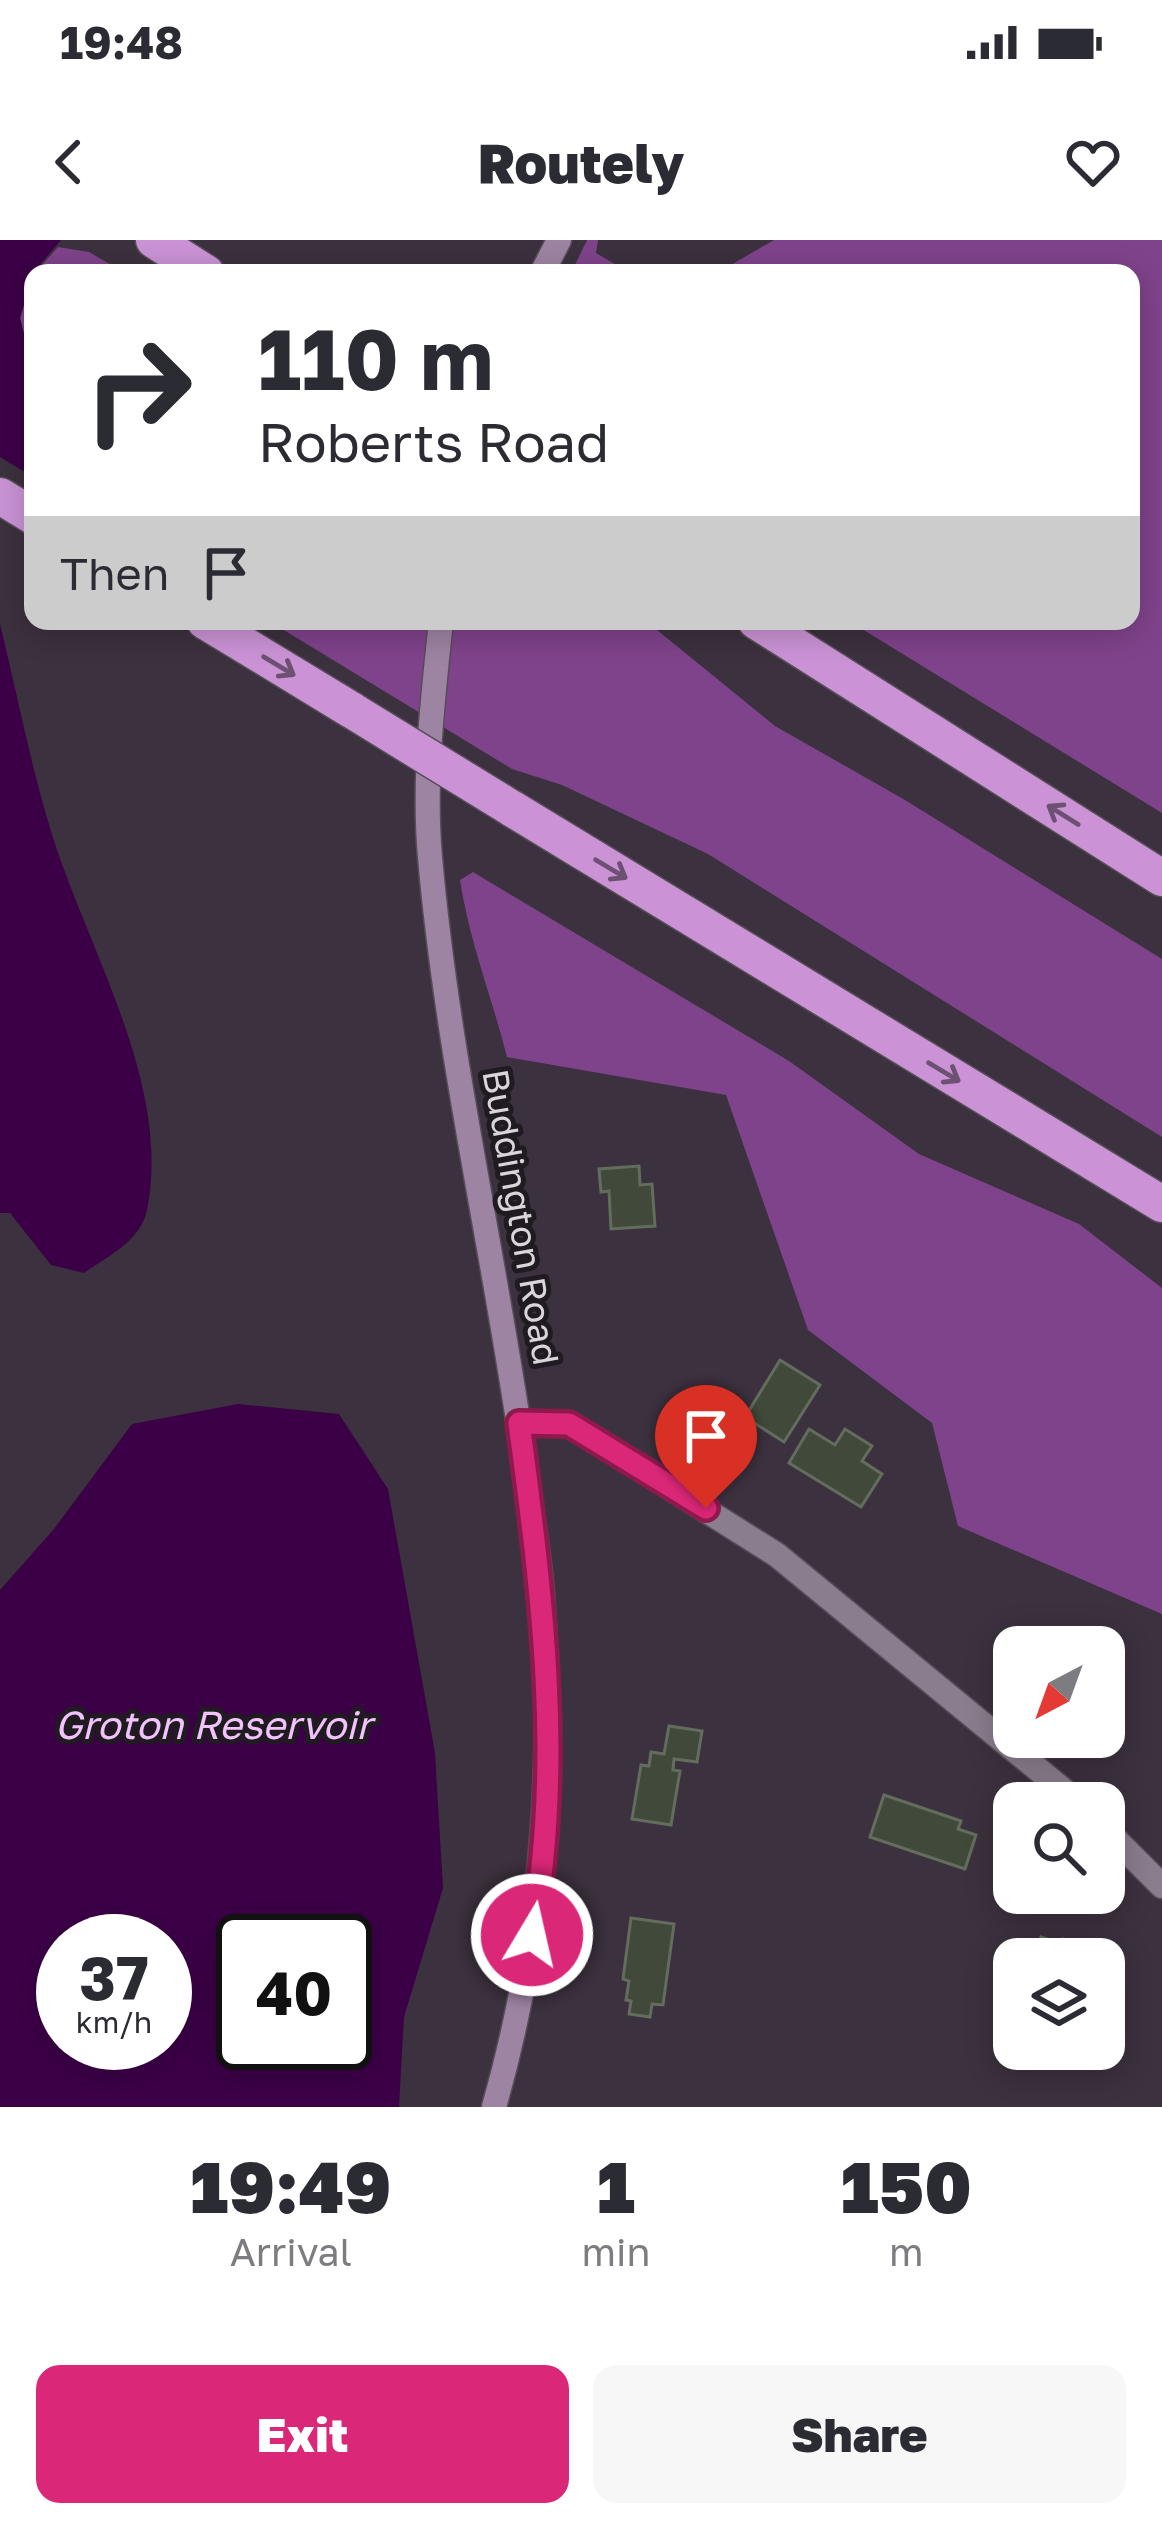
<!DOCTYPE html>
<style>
:root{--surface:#fff;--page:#f7f7f7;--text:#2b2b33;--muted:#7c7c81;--accent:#db2777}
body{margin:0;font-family:"Golos Text",sans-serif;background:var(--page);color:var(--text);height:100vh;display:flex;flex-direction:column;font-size:45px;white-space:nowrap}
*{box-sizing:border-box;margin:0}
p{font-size:39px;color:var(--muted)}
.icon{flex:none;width:66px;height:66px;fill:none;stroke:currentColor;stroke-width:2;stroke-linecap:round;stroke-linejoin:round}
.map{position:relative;height:1867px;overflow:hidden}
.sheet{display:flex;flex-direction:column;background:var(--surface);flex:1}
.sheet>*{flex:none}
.top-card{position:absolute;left:24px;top:24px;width:1116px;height:366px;border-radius:24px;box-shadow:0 6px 30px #0003;background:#fff;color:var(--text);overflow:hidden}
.needle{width:78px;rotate:221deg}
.controls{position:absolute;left:993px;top:1386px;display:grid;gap:24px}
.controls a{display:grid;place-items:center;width:132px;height:132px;border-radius:24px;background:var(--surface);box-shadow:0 6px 30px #0003;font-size:60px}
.speed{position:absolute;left:36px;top:1674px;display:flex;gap:24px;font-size:60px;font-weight:700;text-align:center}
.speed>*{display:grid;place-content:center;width:156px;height:156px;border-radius:50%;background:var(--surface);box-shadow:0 6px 30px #0003;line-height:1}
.speed small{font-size:30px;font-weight:400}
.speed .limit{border:6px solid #111;border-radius:18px;background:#fff;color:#111}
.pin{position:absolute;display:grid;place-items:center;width:102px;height:102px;color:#fff;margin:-123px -51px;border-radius:50% 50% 50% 0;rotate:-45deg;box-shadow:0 0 12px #0007}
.pin .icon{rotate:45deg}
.me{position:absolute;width:132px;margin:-66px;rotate:9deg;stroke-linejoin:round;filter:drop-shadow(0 0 9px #0008)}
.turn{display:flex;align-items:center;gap:42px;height:252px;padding:0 36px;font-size:54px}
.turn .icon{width:156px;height:156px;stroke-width:2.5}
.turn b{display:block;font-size:84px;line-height:102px}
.then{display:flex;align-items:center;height:114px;padding:0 36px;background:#0003;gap:24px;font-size:45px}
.eta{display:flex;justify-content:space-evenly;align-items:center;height:204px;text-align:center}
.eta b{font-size:72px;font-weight:800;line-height:84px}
.button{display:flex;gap:24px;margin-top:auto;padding:24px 36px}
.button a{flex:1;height:138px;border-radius:24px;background:var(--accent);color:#fff;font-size:48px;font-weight:800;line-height:138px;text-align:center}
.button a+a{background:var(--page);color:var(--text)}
.status{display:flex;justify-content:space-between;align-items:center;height:84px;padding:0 60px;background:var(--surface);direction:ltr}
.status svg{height:33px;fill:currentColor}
header{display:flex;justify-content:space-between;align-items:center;height:156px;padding:0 36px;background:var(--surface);font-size:54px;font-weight:800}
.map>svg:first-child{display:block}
</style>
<div class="status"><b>19:48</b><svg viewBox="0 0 49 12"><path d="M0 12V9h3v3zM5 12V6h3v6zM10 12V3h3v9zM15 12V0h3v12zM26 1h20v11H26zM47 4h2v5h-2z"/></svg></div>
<header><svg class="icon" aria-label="back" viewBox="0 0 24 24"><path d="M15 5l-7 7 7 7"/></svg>Routely<svg class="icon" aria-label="heart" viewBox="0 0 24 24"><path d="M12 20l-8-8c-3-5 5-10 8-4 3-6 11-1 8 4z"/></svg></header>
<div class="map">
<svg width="1162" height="1867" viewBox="0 0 1162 1867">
<rect width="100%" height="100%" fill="#3c313e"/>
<g fill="#7f438b">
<path d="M 587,0 L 598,0 L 596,13 L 630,33 L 571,33 Z"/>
<path d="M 774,0 L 1162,0 L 1162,573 L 849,381 L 1131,381 L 1131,33 L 717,33 Z"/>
<path d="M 58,7 L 89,12 L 125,33 L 35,33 Z"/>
<path d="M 33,36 L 33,129 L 20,78 Z"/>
<path d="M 269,381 L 646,381 L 775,486 L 905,560 L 1162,719 L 1162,897 L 708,614 L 562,545 L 512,529 Z"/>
<path d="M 473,632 L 789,821 L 919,914 L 1079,984 L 1162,1048 L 1162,1374 L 958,1286 L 932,1183 L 808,1090 L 726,855 L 507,817 C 492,758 469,700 460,640 Z"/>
</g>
<g fill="#3c0047" fill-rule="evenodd">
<path d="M 0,0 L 61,0 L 33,33 L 20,78 L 33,129 L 33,233 L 0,299 Z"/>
<path d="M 0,384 C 16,449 29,517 48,581 C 82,701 173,841 147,970 C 141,1001 108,1016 84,1033 L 51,1025 L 10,973 L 0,973 Z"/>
<path d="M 238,1164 L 339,1174 L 388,1249 L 435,1513 L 443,1648 L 404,1777 L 399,1867 L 0,1867 L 0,1350 L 54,1289 L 132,1184 ZM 63,1701 L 165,1701 L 165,1803 L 63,1803 ZM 243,1701 L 345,1701 L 345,1803 L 243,1803 Z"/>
</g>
<path fill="#3c313e" d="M 0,217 L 33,237 L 33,247 L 5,302 L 0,305 Z"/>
<g fill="#40493a" stroke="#636d5d" stroke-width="3">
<path d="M 639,926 L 640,945 L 652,944 L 655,986 L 611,989 L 609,951 L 601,952 L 599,929 Z"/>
<path d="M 780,1120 L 820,1145 L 784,1202 L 745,1177 Z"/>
<path d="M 809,1189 L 835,1205 L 845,1189 L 872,1206 L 862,1221 L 882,1234 L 861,1267 L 789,1223 Z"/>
<path d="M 1050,1392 L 1060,1397 L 1062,1393 L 1088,1407 L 1042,1407 Z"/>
<path d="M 1104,1416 L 1114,1424 L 1104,1444 Z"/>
<path d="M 669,1486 L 702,1491 L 697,1522 L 674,1519 L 673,1530 L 680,1531 L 671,1585 L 632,1579 L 641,1525 L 649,1526 L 651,1512 L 664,1514 Z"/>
<path d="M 884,1555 L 961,1581 L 958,1589 L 976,1595 L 965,1629 L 870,1597 Z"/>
<path d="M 631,1678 L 674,1684 L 663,1765 L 652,1764 L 650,1777 L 629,1774 L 631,1761 L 626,1760 L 629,1741 L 623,1739 Z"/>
<path d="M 1041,1697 L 1061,1704 L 1063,1699 L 1112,1717 L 1104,1738 L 1104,1719 L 1033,1719 Z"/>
</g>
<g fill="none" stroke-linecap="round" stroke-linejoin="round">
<g stroke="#574d58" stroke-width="27">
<g id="street">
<path d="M 519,1183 L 569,1184 L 777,1315 L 1079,1563"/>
<path d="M 1104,1588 L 1162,1646"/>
</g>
</g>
<g stroke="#574d58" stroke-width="27">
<g id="secondary">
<path d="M 542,33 L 559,0"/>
<path d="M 441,381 C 433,458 423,539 430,617 C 448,822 497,1024 525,1228 C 531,1270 539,1312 542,1354 C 555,1528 542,1699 494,1867"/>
</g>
</g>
<g stroke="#574d58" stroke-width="39">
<g id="highway">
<path d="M 154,0 L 206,33"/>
<path d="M 0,256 L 33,276"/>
<path d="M 205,381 L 353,471"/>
<path d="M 756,381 L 1162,638"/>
<path d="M 511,568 L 1162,964"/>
</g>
</g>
<use href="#street" stroke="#8a7d8d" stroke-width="24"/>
<use href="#secondary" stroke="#9e84a3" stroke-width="24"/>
<use href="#highway" stroke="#cb93d6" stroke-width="36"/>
<g stroke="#574d58" stroke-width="39" stroke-linecap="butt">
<path id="highway-bridge" d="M 353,471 L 511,568"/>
</g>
<use href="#highway-bridge" stroke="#cb93d6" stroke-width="36"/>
</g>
<defs><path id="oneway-shaft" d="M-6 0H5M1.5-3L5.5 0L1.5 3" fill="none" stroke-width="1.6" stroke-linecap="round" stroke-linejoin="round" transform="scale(3)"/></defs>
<g stroke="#6d5172">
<use href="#oneway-shaft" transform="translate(279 426) rotate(31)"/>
<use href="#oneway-shaft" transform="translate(1063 575) rotate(-148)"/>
<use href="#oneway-shaft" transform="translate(611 629) rotate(31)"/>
<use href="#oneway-shaft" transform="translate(944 832) rotate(31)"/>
</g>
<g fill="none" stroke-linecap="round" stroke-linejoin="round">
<g stroke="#8e194d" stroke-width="30">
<path id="route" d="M 532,1695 C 564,1525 542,1353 519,1183 L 569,1184 L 706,1268"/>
</g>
<use href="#route" stroke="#db2777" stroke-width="21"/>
</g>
<g text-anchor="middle" stroke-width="10" stroke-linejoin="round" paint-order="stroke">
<g font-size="36" fill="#dbd4dc" stroke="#201b21">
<text transform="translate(521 977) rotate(80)" y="13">Buddington Road</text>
</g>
<g font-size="39" font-style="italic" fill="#f2c2fc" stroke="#201b21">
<text x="213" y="1499">Groton Reservoir</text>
</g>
</g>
</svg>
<div class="controls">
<a><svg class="needle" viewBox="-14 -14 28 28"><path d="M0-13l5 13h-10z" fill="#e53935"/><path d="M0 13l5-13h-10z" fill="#7c7c81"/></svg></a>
<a><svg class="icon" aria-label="search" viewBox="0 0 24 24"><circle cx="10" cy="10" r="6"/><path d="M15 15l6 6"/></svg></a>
<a><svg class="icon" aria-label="layers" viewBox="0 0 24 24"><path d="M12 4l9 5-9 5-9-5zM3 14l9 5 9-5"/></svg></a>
</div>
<div class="speed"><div>37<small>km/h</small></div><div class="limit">40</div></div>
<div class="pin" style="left:706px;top:1268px;background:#d93025"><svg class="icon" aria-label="arrive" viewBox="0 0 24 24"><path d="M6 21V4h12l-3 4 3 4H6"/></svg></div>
<svg class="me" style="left:532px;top:1695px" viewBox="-20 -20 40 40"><circle r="17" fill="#db2777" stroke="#fff" stroke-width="3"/><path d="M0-11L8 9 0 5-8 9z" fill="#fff"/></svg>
<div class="top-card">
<div class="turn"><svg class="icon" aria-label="right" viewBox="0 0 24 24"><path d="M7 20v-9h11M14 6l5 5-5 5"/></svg><div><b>110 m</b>Roberts Road</div></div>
<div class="then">Then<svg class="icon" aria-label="arrive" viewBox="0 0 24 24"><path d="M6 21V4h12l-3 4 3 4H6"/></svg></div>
</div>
</div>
<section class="sheet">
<div class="eta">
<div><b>19:49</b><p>Arrival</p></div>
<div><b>1</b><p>min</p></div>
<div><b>150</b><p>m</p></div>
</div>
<div class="button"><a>Exit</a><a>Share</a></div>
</section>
